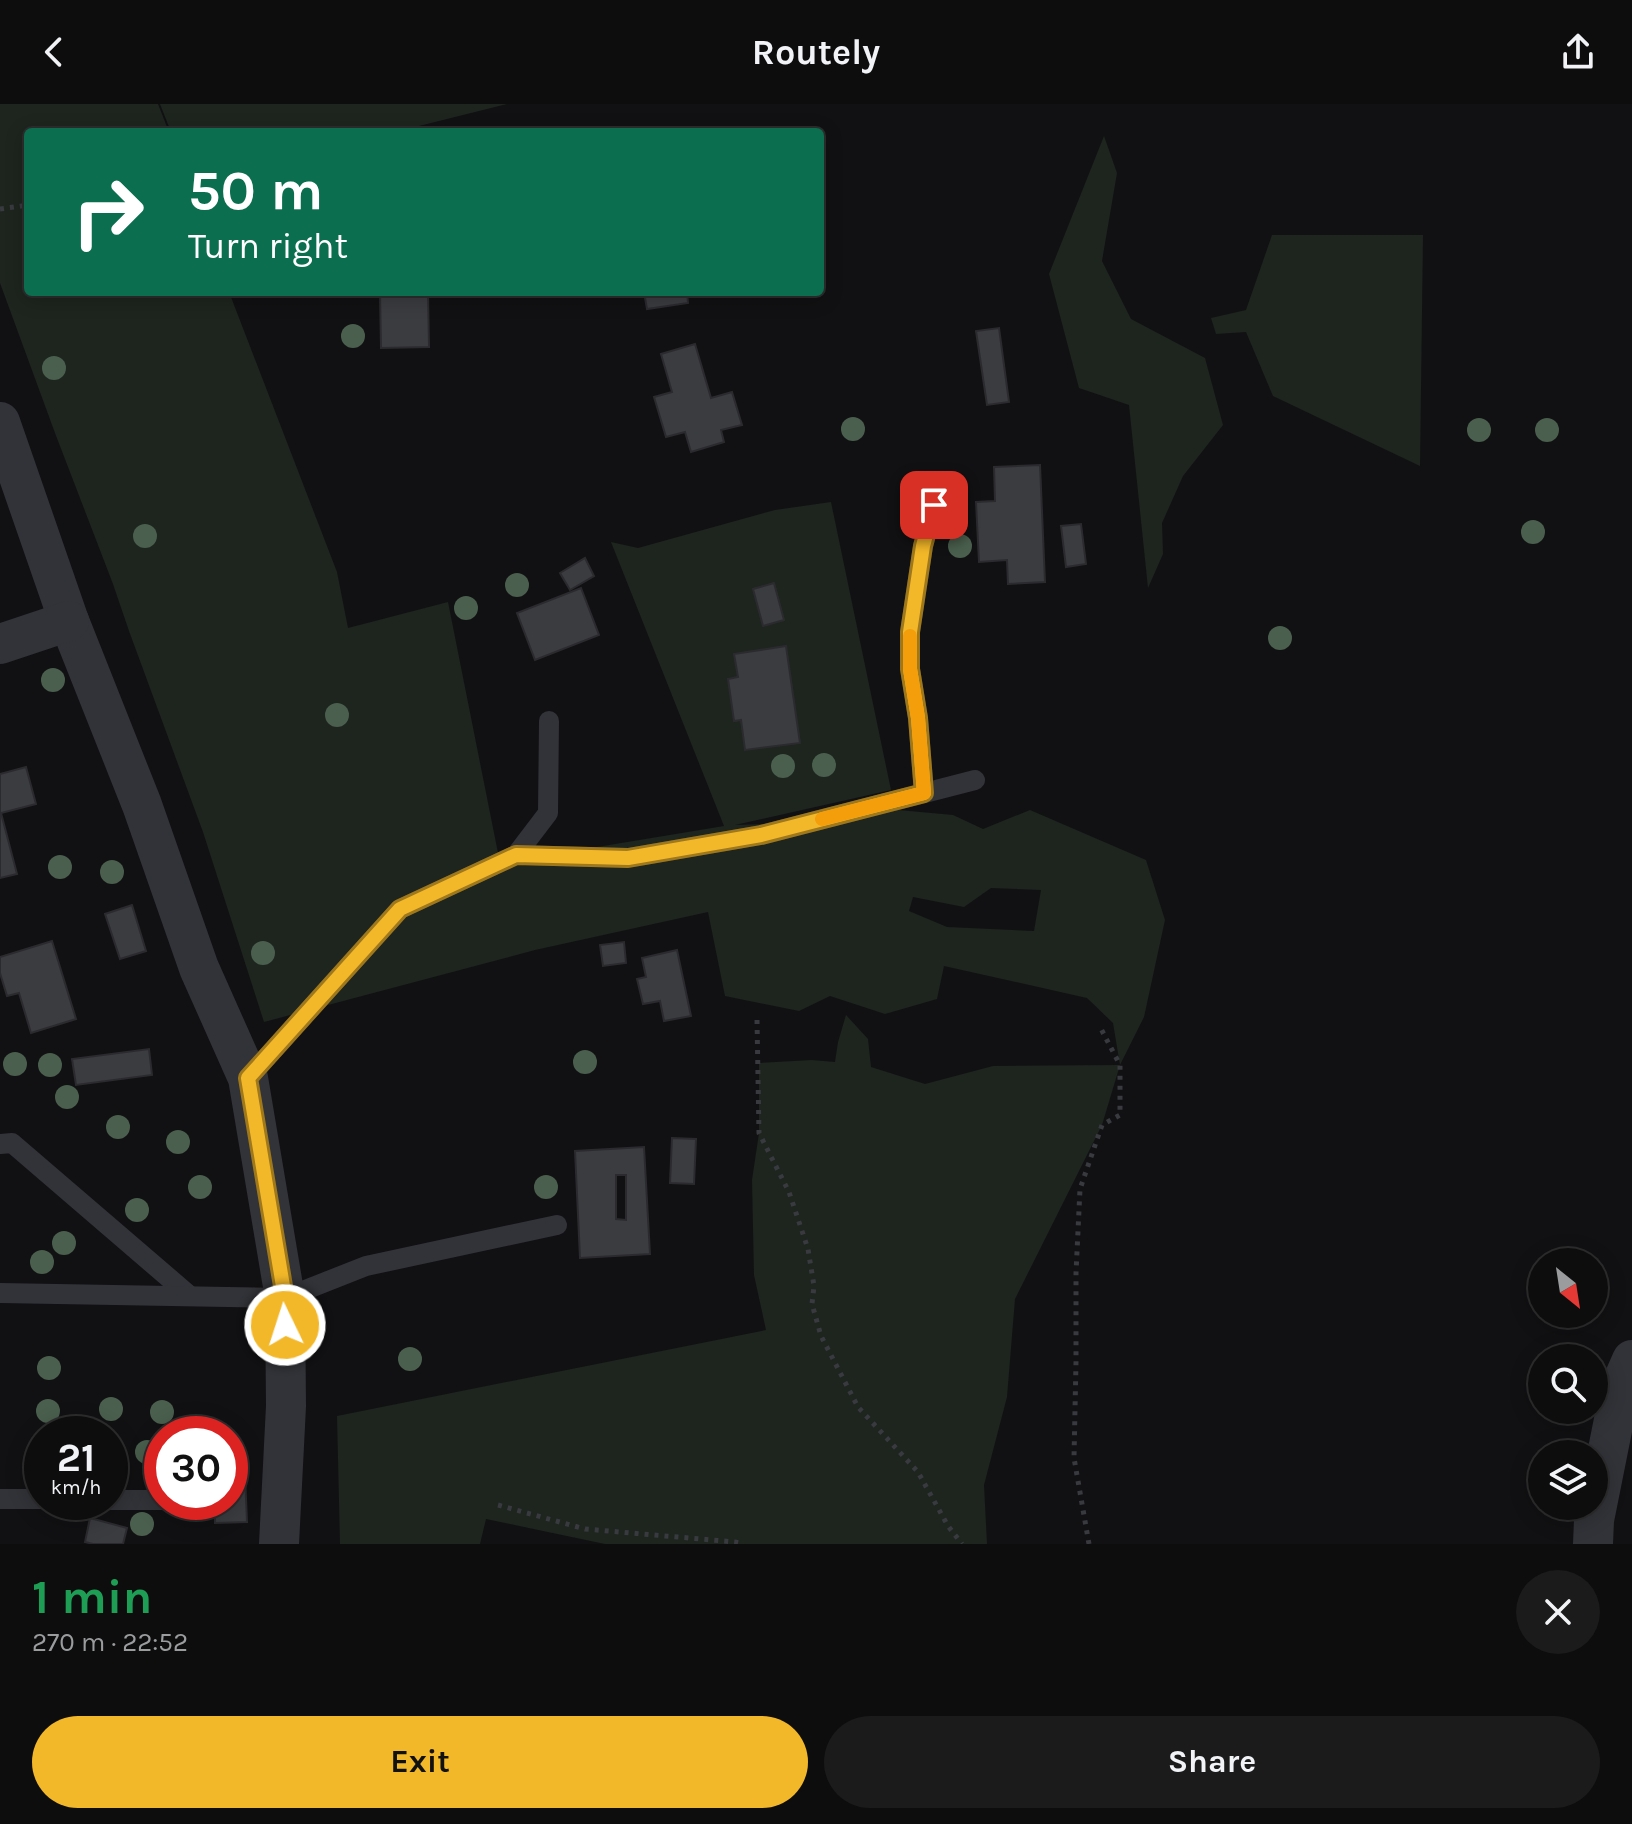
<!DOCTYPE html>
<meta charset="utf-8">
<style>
:root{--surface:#0d0d0e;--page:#1b1b1c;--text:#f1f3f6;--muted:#9a9c9e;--line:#2d2d2e;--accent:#f3b829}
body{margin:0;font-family:Karla,sans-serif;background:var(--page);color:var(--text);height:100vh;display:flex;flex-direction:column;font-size:30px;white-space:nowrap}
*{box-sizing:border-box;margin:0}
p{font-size:26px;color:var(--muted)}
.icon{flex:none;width:44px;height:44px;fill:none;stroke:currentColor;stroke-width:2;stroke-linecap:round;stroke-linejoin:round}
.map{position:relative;height:1440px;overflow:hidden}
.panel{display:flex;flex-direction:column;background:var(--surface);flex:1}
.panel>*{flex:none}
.banner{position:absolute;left:24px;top:24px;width:800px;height:168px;border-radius:8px;box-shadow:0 4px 20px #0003,0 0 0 2px var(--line);background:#0b6e4f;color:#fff;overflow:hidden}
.needle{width:52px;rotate:150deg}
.buttons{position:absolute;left:1528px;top:1144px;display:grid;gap:16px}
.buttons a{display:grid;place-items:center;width:80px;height:80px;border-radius:50%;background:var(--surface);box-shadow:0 4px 20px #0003,0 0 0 2px var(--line);font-size:40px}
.speed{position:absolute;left:24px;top:1312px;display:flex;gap:16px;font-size:40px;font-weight:700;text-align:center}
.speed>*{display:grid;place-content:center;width:104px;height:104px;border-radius:50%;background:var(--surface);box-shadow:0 4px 20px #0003,0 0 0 2px var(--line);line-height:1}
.speed small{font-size:20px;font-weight:400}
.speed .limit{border:12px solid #d22;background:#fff;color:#111}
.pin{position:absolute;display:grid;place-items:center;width:68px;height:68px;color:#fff;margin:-34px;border-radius:16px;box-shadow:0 4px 12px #0006}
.me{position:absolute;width:88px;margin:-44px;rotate:356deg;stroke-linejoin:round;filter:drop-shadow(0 0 6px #0008)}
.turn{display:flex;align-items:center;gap:28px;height:168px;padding:0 32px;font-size:36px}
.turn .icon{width:104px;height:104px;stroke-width:2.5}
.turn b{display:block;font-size:56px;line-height:68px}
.round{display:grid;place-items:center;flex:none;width:84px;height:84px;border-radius:42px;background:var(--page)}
.head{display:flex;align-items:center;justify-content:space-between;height:136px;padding:0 32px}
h1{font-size:48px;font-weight:700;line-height:60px;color:#1e9e55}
.button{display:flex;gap:16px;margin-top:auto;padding:16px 32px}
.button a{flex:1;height:92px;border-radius:48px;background:var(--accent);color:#111;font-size:32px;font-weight:700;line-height:92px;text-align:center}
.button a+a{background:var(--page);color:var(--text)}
header{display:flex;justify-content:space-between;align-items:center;height:104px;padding:0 32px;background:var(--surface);font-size:36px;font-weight:700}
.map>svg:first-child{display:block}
</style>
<header><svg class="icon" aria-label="back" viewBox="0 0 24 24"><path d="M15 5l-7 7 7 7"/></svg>Routely<svg class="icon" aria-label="share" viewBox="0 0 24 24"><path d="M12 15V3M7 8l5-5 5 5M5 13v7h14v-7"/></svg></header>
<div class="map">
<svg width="1632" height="1440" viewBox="0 0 1632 1440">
<rect width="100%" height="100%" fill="#111113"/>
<g fill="#1d251e" fill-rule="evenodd">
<path d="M 0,0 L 158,0 L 169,28 L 28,28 L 28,188 L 229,188 L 337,468 L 348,524 L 448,498 L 500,759 L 724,722 L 611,438 L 638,444 L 775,406 L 831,398 L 891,686 L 735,721 L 849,717 L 877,704 L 953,711 L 983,725 L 1030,706 L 1146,756 L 1165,816 L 1144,913 L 1120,961 L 1102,1021 L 1015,1195 L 1007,1293 L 984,1381 L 987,1440 L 605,1440 L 486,1415 L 480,1440 L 340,1440 L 337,1312 L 766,1226 L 754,1171 L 752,1076 L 759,1029 L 759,959 L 812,956 L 835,958 L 838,938 L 846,911 L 868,935 L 871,963 L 925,980 L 993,962 L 1120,961 L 1113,919 L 1087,894 L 944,862 L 937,895 L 885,910 L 830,892 L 799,907 L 725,892 L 708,808 L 535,846 L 264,918 L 203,728 L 129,527 L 113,480 L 55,329 L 0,179 ZM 991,784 L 1041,786 L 1034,827 L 947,823 L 909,807 L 913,793 L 964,803 Z"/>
<path d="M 160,0 L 507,0 L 395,28 L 171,28 Z"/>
<path d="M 1104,32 L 1117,69 L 1102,157 L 1131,215 L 1205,254 L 1223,321 L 1183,372 L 1162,419 L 1163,450 L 1148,484 L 1129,301 L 1079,284 L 1049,170 Z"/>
<path d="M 1272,131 L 1423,131 L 1420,362 L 1273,292 L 1246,228 L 1216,230 L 1211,214 L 1246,206 Z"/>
</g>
<g fill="#3b3c40" stroke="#2b2b2f" stroke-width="2" fill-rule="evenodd">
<path d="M 380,188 L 428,188 L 429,243 L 381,244 Z"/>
<path d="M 644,188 L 687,188 L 688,199 L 647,205 Z"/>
<path d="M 999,224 L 1009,298 L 987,301 L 976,227 Z"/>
<path d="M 695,240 L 711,294 L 732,288 L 742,321 L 721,326 L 724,338 L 691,348 L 685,328 L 666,333 L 654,293 L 672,288 L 661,250 Z"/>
<path d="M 1040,361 L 1045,478 L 1008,480 L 1007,456 L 979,458 L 976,398 L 995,397 L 994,363 Z"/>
<path d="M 1081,420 L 1086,460 L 1066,463 L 1061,422 Z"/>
<path d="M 585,454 L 594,472 L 570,486 L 560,469 Z"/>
<path d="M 774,479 L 784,516 L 763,522 L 753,485 Z"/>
<path d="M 581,484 L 599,531 L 535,556 L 517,509 Z"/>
<path d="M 786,542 L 800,639 L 745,646 L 741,616 L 734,617 L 728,575 L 738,573 L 734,550 Z"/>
<path d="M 26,663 L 36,700 L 1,709 L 17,770 L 0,774 L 0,670 Z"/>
<path d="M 132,801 L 146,847 L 120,855 L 105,810 Z"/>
<path d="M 52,837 L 76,915 L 31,929 L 19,889 L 7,892 L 0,869 L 0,853 Z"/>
<path d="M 624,838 L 626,859 L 603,862 L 600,841 Z"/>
<path d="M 677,846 L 691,912 L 664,917 L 660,897 L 643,900 L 637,875 L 646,873 L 642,854 Z"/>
<path d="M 149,945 L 152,971 L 76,981 L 72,955 Z"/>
<path d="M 672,1034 L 696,1035 L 694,1080 L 670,1079 Z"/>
<path d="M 644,1043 L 650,1150 L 580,1154 L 575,1047 ZM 616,1071 L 626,1071 L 626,1116 L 616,1115 Z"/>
<path d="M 230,1371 L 245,1371 L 247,1418 L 215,1419 L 215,1398 L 230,1398 Z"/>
<path d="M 90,1414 L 127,1424 L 123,1440 L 93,1440 L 85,1438 Z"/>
</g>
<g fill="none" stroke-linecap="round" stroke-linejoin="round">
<g stroke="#383a3f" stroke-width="5" stroke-dasharray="4 6" stroke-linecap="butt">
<path d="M 0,105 L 28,101"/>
<path d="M 757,916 L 759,1029 L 789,1088 L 808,1145 L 814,1182 L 812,1200 L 821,1232 L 858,1303 L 918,1368 L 948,1422 L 962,1440"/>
<path d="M 498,1401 L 585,1425 L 735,1438 L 744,1440"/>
<path d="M 1089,1440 L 1074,1354 L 1076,1258 L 1076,1169 L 1080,1085 L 1102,1021 L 1120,1011 L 1120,961 L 1099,921"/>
</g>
<g stroke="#323338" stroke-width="20">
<path d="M 924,689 L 918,614 L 910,565 L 910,528 L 923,442 L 934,401"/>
<path d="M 516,751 L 628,754 L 761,731 L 975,676"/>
<path d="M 248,974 L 400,805 L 516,751 L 548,709 L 549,617"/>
<path d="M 0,1040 L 12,1039 L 190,1192"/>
<path d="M 0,1189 L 285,1194 L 366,1162 L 557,1121"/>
<path d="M 0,1395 L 42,1395"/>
<path d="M 110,1396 L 162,1396"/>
</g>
<g stroke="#323338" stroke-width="40">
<path d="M 0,318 L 69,517 L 142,701 L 199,864 L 248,974 L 285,1194 L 286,1302 L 279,1440"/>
<path d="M 0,540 L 69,517"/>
<path d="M 1593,1440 L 1594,1416 L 1621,1281 L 1632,1256"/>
</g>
</g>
<g fill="#4a5f4d">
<circle cx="353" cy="232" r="12"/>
<circle cx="54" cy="264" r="12"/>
<circle cx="853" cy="325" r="12"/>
<circle cx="1479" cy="326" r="12"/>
<circle cx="1547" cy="326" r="12"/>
<circle cx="1533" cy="428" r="12"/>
<circle cx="145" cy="432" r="12"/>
<circle cx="960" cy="442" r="12"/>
<circle cx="517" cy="481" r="12"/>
<circle cx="466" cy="504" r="12"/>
<circle cx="1280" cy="534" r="12"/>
<circle cx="53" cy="576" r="12"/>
<circle cx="337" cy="611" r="12"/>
<circle cx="824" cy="661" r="12"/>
<circle cx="783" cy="662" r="12"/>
<circle cx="60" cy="763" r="12"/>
<circle cx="112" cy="768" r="12"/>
<circle cx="263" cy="849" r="12"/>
<circle cx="585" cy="958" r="12"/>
<circle cx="15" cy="960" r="12"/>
<circle cx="50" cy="961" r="12"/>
<circle cx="67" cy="993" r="12"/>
<circle cx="118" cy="1023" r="12"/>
<circle cx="178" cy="1038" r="12"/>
<circle cx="200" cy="1083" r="12"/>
<circle cx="546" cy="1083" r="12"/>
<circle cx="137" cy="1106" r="12"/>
<circle cx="64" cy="1139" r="12"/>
<circle cx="42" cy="1158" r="12"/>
<circle cx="410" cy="1255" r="12"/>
<circle cx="49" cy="1264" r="12"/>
<circle cx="111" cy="1305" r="12"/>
<circle cx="48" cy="1307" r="12"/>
<circle cx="162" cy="1308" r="12"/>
<circle cx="147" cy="1348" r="12"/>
<circle cx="142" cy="1420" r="12"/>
</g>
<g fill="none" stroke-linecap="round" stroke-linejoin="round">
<g stroke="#9e781b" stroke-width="20">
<path id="route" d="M 285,1221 L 285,1194 L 248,974 L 400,805 L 516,751 L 628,754 L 761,731 L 924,689 L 918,614 L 910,565 L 910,528 L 923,442 L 934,401"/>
</g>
<use href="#route" stroke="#f3b829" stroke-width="14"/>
<path stroke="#f59e0b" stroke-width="14" d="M 822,715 L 924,689 L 918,614 L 910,565 L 910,532"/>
</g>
</svg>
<div class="buttons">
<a><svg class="needle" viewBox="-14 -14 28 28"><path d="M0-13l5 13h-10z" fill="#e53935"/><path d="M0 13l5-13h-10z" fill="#9a9c9e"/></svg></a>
<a><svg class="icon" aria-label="search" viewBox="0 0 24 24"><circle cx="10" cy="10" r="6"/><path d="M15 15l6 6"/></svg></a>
<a><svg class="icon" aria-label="layers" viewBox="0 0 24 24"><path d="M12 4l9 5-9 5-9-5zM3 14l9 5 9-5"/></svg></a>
</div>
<div class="speed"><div>21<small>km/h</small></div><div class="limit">30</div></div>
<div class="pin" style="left:934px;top:401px;background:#d93025"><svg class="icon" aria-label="arrive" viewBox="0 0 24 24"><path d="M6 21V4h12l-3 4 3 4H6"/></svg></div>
<svg class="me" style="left:285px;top:1221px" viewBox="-20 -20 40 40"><circle r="17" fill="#f3b829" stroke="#fff" stroke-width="3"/><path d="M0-11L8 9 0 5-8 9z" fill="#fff"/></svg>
<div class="banner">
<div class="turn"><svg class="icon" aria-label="right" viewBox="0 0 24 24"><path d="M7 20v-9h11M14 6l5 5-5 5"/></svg><div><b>50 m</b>Turn right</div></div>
</div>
</div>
<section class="panel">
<div class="head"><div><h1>1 min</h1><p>270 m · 22:52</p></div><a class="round"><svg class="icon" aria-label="close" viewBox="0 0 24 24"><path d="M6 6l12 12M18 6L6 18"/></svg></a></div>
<div class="button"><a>Exit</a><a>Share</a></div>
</section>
